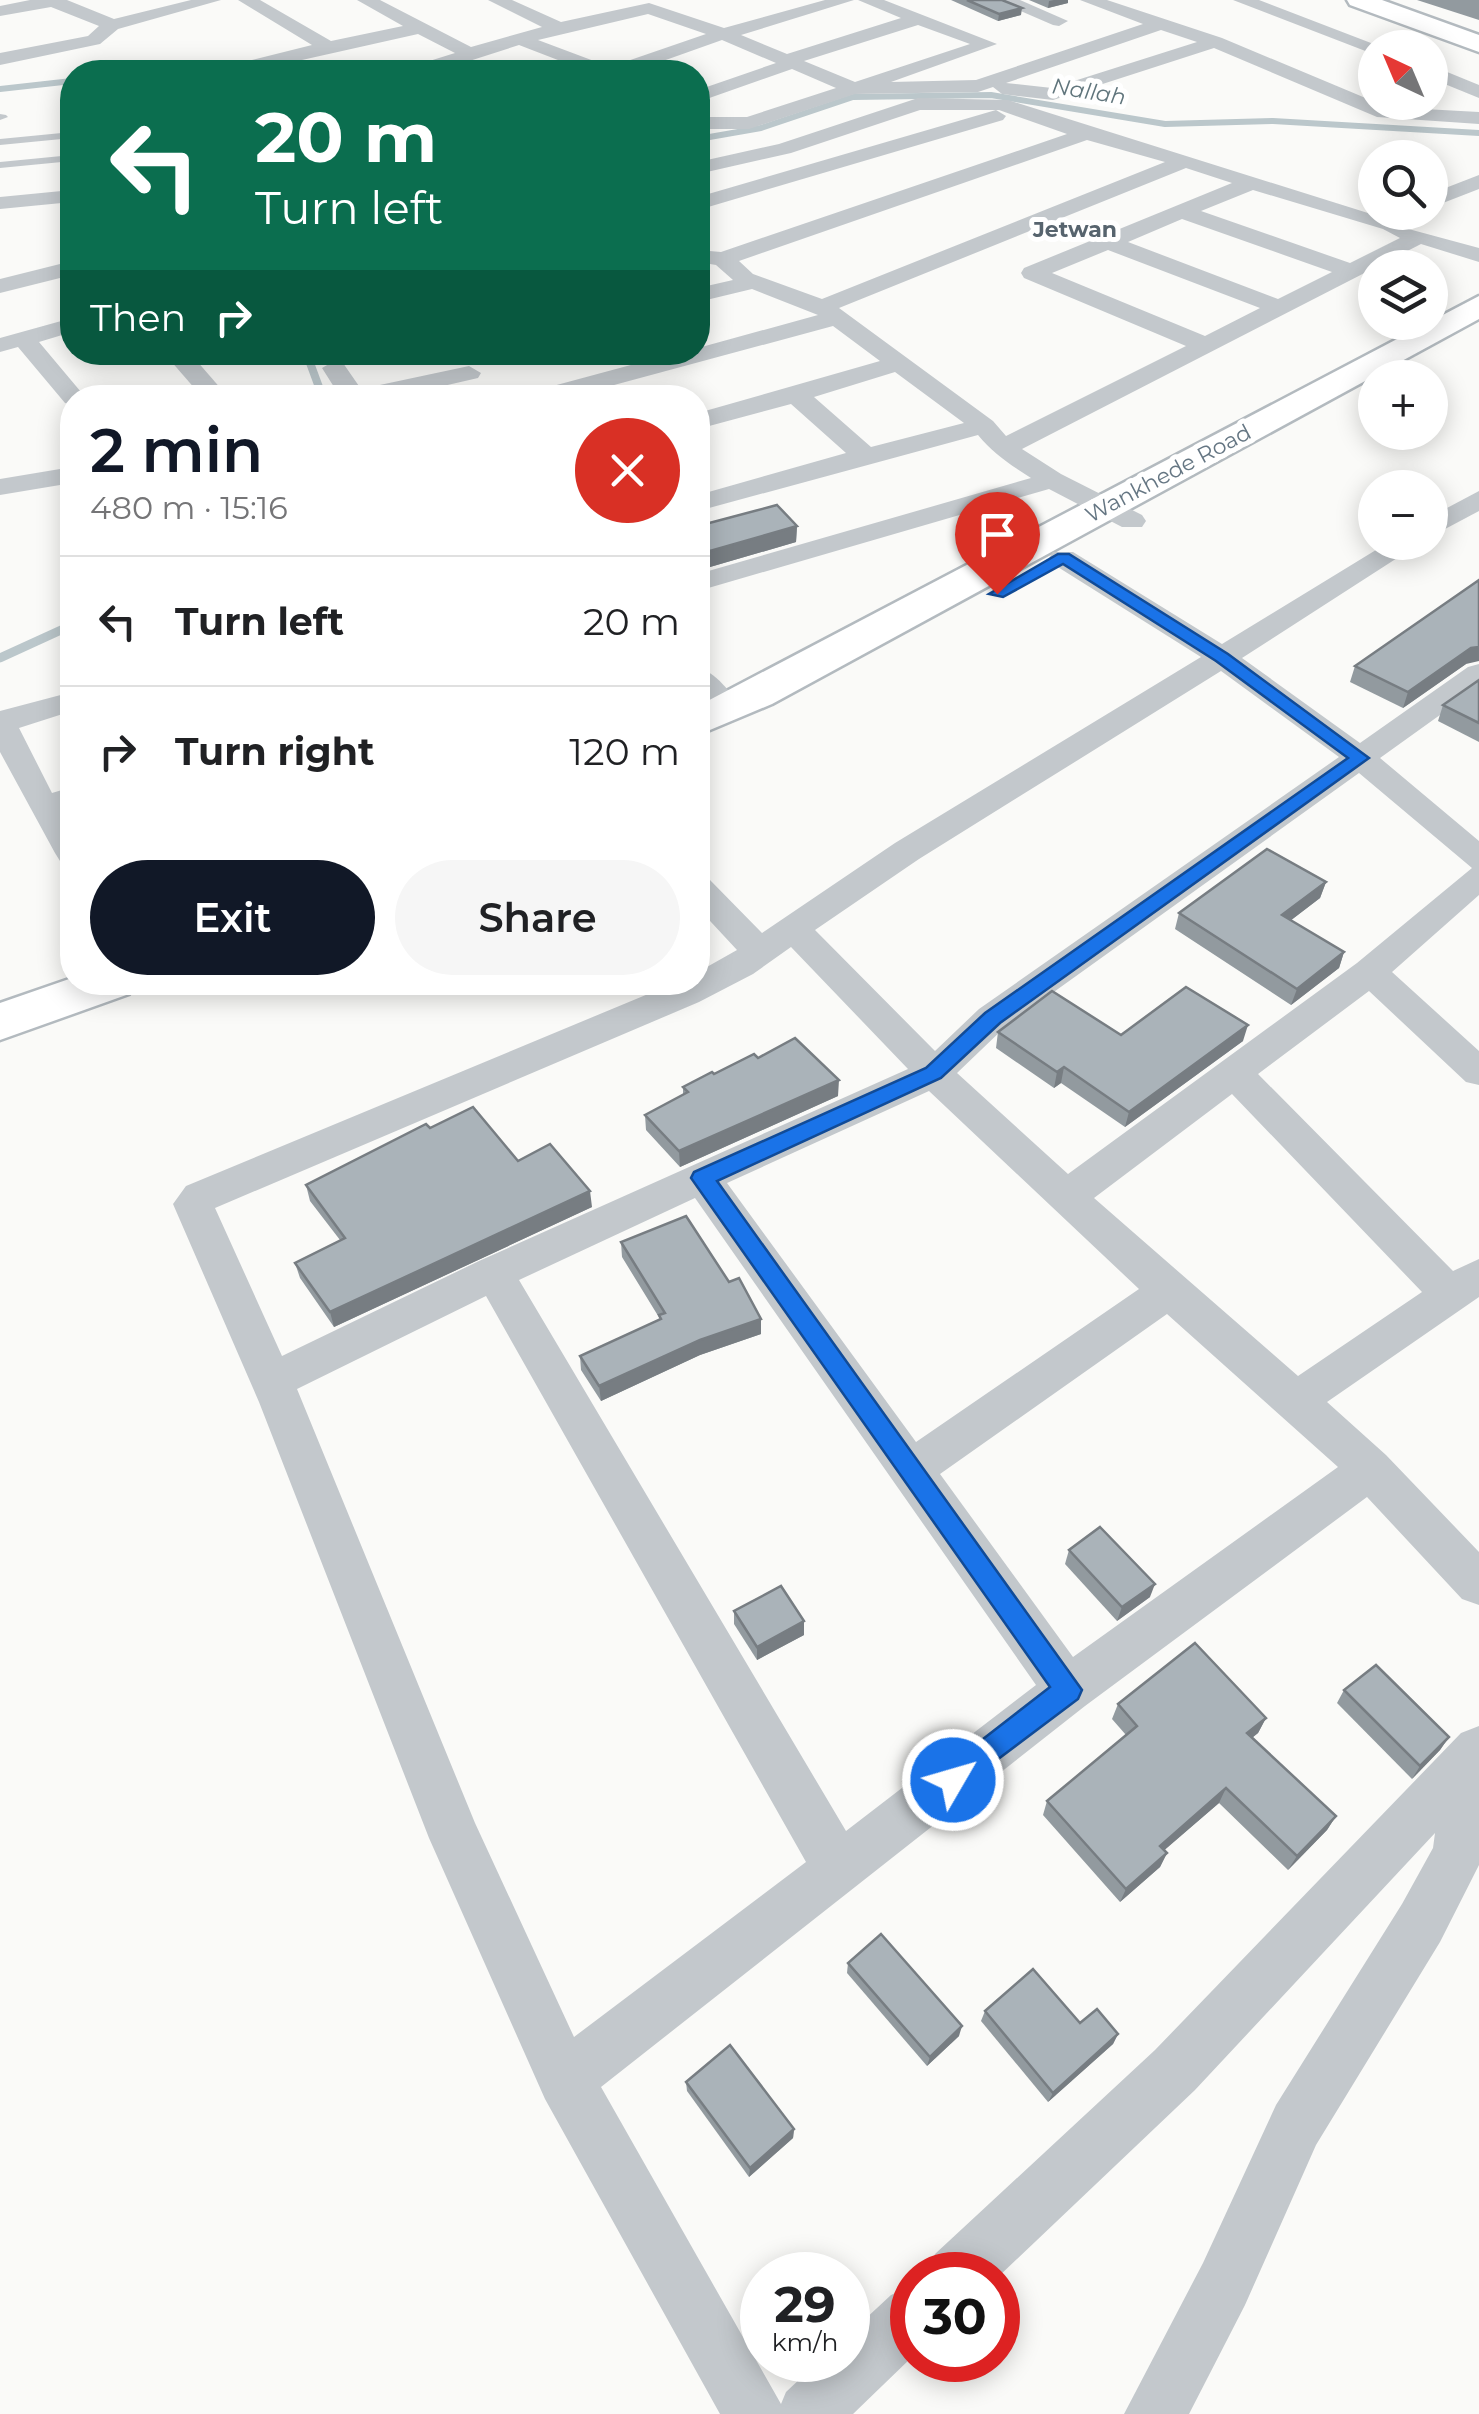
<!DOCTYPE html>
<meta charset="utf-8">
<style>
:root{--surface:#fff;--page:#f6f6f6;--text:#202124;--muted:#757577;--line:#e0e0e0;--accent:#111827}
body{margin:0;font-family:Montserrat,sans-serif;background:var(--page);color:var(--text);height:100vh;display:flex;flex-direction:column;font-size:38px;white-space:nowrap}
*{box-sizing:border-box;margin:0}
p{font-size:32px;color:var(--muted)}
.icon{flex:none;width:55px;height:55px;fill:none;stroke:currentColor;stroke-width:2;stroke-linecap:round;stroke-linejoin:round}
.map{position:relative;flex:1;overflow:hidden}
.panel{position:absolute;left:60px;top:385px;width:650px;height:610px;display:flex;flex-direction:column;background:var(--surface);border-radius:40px;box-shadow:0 5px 25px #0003}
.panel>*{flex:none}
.guide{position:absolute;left:60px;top:60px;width:650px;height:305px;border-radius:40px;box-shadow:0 5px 25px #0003;background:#0b6e4f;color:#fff;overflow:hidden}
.needle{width:65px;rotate:316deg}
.buttons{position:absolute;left:1358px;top:30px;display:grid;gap:20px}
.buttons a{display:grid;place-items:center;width:90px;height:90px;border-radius:50%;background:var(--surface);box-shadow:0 5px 25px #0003;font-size:50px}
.speed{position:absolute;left:740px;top:2252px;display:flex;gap:20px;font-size:50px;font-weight:700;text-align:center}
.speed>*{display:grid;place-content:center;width:130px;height:130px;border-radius:50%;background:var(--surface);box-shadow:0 5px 25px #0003;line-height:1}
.speed small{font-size:25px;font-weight:400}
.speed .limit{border:15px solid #d22;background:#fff;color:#111}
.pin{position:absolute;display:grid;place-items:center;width:85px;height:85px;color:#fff;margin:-102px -42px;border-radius:50% 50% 50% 0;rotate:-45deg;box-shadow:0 0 10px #0007}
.pin .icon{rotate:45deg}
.me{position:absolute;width:110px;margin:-55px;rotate:52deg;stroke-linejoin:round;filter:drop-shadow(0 0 8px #0008)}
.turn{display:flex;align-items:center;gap:35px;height:210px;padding:0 30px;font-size:45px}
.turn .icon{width:130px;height:130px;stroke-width:2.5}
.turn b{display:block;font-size:70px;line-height:85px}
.then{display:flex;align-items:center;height:95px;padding:0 30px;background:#0003;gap:20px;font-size:38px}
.round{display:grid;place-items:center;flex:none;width:105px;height:105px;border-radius:52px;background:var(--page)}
.overview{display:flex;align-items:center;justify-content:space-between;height:170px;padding:0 30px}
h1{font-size:60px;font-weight:600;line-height:75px;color:var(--accent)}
.action{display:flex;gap:20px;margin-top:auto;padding:20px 30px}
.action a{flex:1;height:115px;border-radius:60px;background:var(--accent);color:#fff;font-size:40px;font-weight:600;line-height:115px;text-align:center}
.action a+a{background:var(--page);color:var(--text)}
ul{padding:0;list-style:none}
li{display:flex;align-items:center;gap:30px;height:130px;padding:0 30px;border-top:2px solid var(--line)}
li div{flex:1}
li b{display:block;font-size:38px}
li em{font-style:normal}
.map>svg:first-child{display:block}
</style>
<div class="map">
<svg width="1479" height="2414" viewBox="0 0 1479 2414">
<rect width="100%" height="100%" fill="#fafaf8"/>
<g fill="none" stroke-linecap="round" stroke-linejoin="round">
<g stroke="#bbc7cb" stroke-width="6">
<path d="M 0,89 L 72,81"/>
<path d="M 698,139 L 761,128 L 853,97 L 991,95 L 1165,124 L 1273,121 L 1479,133"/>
</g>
<g stroke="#bbc7cb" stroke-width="8">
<path d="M 306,352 L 323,398"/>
<path d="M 68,627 L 72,625"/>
</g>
<path stroke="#bbc7cb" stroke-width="9" d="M 0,658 L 72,625"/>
<g stroke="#b3babf" stroke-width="5">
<g id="secondary">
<path d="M 1347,0 L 1382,0 L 1479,35 L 1479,52 L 1350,5 Z"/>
<path d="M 1479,296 L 1479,319 L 772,704 L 698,735 L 698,706 Z"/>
<path d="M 72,978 L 72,982 L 136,982 L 129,994 L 0,1040 L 0,1003 Z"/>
</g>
</g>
<g fill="#c3c8cc" fill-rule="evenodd">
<path d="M 0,114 L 6,115 L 8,117 L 0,120 Z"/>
<path d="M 72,132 L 72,138 L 0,145 L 0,139 Z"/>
<path d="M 72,155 L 72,161 L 0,168 L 0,162 Z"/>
</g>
<g fill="#c3c8cc" fill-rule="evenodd">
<path d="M 30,0 L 67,0 L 114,19 L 191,0 L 221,0 L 118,29 L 100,44 L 0,65 L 0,53 L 88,36 L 99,26 L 51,7 L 0,16 L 0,6 Z"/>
<path d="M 238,0 L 260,0 L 331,41 L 403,26 L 357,0 L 380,0 L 471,47 L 542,27 L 488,0 L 512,0 L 561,22 L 649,3 L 724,28 L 825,0 L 854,0 L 741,35 L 787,54 L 901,18 L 858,0 L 884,0 L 997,44 L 891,82 L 976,80 L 1143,24 L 1080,0 L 1107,0 L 1222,38 L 1387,107 L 1479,112 L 1479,124 L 1377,117 L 1214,48 L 1053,100 L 1002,94 L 993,87 L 978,92 L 855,94 L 749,129 L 698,129 L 698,117 L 747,117 L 836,88 L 792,69 L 698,102 L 698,90 L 776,63 L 722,40 L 632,72 L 589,72 L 519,45 L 435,72 L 405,72 L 407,68 L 455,53 L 418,34 L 248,72 L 218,72 L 220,68 L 312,45 ZM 648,14 L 706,34 L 610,67 L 538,40 ZM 918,25 L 970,44 L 855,82 L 804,61 ZM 1161,30 L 1197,42 L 1052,88 L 1006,83 Z"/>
<path d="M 995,0 L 1020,0 L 1068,21 L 1059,26 L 1053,25 Z"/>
<path d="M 1233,0 L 1259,0 L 1384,48 L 1375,48 L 1375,54 L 1368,52 Z"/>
<path d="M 1430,65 L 1479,85 L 1479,98 L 1430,78 Z"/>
<path d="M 918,98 L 1008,100 L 1387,219 L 1390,224 L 1479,248 L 1479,262 L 1421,244 L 1022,449 L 1061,474 L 1142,515 L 1146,521 L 1142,527 L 1122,527 L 1049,489 L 698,591 L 698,574 L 1031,478 C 1009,464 993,453 978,435 L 698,511 L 698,495 L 846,453 L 791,404 L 698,429 L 698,413 L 880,361 L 833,326 L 566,398 L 524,398 L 527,393 L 679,352 L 698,352 L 698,348 L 818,315 L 752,289 L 698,302 L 698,288 L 733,280 L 716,265 L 698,262 L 698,250 L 721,252 L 1067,134 L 999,110 L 920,110 L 791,153 L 698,174 L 698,162 L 779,144 ZM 1087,140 L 1165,162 L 822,299 L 753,274 L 739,261 ZM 1186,168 L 1232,183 L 1024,268 L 1021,273 L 1024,278 L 1186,346 L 1006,436 L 993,421 L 839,308 ZM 1253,190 L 1383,229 L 1400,238 L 1350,263 L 1201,211 ZM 1182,219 L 1332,272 L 1278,299 L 1128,242 ZM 1108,250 L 1260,308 L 1205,336 L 1052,273 ZM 895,372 L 964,423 L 871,447 L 814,397 Z"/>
<path d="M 996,110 L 1006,116 L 1003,120 L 698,210 L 698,197 Z"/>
<path d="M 1479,175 L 1479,189 L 1430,208 L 1430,194 Z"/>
<path d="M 72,190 L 72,202 L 0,209 L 0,197 Z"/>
<path d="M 72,261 L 72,275 L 0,293 L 0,279 Z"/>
<path d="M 72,318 L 72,332 L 39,342 L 86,398 L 72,398 L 72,405 L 65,403 L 18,347 L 0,352 L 0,338 Z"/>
<path d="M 163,352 L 189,352 L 229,398 L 203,398 Z"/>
<path d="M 334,361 L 343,363 L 361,389 L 469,366 L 481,373 L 478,378 L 391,398 L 341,398 L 322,368 Z"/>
<path d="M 72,467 L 72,483 L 0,495 L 0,479 Z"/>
<path d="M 1479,491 L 1479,511 L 1430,537 L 1430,517 Z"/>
<path d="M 1389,542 L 1422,542 L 1242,658 L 1360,743 L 1468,667 L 1479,664 L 1479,687 L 1380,758 L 1479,841 L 1479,895 L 1392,972 L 1479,1051 L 1479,1085 L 1466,1082 L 1369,991 L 1258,1074 L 1453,1271 L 1479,1259 L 1479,1297 L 1327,1402 L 1386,1455 L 1479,1552 L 1479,1605 L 1462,1599 L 1367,1497 L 1085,1706 L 601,2087 L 781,2404 L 786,2392 L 820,2360 L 848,2360 L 848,2335 L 891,2295 L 912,2286 L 912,2357 L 853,2414 L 720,2414 L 545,2099 L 429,1838 L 259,1402 L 173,1204 L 186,1186 L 677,982 L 698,982 L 698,972 L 737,950 L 698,908 L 698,877 L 710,880 L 762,933 L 895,843 L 1201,657 L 1053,564 L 1049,558 L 1053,552 L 1073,552 L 1222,644 ZM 1221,671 L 1339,757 L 979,1009 L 935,1051 L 815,930 L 919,859 ZM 1359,773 L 1472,868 L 1357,963 L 1068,1174 L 957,1073 L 1005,1027 ZM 791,947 L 908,1069 L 479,1261 L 282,1356 L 215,1208 L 699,1002 L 753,974 ZM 929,1091 L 1139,1289 L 916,1442 L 727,1183 ZM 1232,1094 L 1422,1292 L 1298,1376 L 1094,1198 ZM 695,1198 L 1036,1685 L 846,1831 L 519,1280 ZM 486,1296 L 806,1862 L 574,2037 L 475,1823 L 297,1389 ZM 1167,1314 L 1338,1467 L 1073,1657 L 940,1474 Z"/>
<path d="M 698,668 C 716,672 731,693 741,708 L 737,715 L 715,715 L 698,695 Z"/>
<path d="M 72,692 L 72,711 L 19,728 L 52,793 L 72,787 L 72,808 L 62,812 L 72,828 L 72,864 L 60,861 L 55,853 L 0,752 L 0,711 Z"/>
<path d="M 1479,1726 L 1479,1865 L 1440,1942 L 1316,2145 L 1245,2305 L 1189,2414 L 1124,2414 L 1203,2263 L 1276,2105 L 1402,1904 L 1433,1848 L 1435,1833 L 1195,2090 L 998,2277 L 926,2275 L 935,2254 L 1155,2050 L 1461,1733 Z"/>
</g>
<use href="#secondary" fill="#fff" fill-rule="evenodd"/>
</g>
<g fill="#929a9f">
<path d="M 951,0 L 1002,0 L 1021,15 L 998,21 Z"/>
<path d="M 1029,0 L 1068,0 L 1068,3 L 1048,8 Z"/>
<path d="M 1417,0 L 1479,0 L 1479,20 Z"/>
<path d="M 698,526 L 797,526 L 796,542 L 710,567 L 698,553 Z"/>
<path d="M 1466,664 L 1403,708 L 1350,682 L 1355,666 Z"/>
<path d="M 1479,680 L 1479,742 L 1438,721 L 1443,705 Z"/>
<path d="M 1326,882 L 1320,898 L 1291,920 L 1344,952 L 1339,968 L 1291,1005 L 1175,929 L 1179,913 Z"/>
<path d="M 998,1032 L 1121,1035 L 1243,1041 L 1125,1127 L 1061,1083 L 1054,1088 L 996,1048 Z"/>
<path d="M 758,1058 L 838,1096 L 680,1167 L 646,1130 L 645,1115 L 683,1095 L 683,1087 Z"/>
<path d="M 430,1128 L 518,1161 L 592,1207 L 334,1327 L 300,1278 L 295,1263 L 340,1240 L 310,1201 L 306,1185 Z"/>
<path d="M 621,1242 L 729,1282 L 761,1319 L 761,1334 L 700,1355 L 601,1401 L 581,1370 L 580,1356 L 660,1319 L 622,1257 Z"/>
<path d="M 1069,1550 L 1150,1597 L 1117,1621 L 1065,1564 Z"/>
<path d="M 734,1611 L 804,1621 L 804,1635 L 757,1660 L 734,1624 Z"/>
<path d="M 1344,1690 L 1449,1737 L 1440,1750 L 1412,1779 L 1337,1703 Z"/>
<path d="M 1118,1704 L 1266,1718 L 1258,1733 L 1252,1738 L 1336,1816 L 1327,1830 L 1288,1870 L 1219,1803 L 1164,1850 L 1167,1853 L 1160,1867 L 1120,1902 L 1043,1815 L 1047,1801 L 1126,1735 L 1112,1719 Z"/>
<path d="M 848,1963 L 959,2036 L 927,2066 L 847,1973 Z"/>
<path d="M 985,2011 L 1080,2023 L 1118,2034 L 1113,2044 L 1048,2102 L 981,2021 Z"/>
<path d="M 686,2082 L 794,2129 L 793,2138 L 749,2177 L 687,2091 Z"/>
</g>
<g fill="#777d82">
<path d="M 1054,0 L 1068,0 L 1068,3 L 1048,8 L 1049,1 Z"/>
<path d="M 1022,8 L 1021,15 L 998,21 L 999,14 Z"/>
<path d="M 797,526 L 796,542 L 710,567 L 710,551 Z"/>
<path d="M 1479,647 L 1479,661 L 1466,664 L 1403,708 L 1408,692 L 1471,648 Z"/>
<path d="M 1326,882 L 1320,898 L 1277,931 L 1282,915 Z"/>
<path d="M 1344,952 L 1339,968 L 1291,1005 L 1297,989 Z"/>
<path d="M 1248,1025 L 1243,1041 L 1125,1127 L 1129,1112 Z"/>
<path d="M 1064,1067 L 1061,1083 L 1054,1088 L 1057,1072 Z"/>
<path d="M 839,1080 L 838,1096 L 680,1167 L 679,1151 Z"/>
<path d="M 590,1191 L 592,1207 L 334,1327 L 330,1312 Z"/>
<path d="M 761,1319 L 761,1334 L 700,1355 L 601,1401 L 599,1386 L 700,1340 Z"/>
<path d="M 1155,1584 L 1150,1597 L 1117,1621 L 1122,1607 Z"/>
<path d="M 804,1621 L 804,1635 L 757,1660 L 757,1647 Z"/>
<path d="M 1266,1718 L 1258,1733 L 1239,1748 L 1247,1733 Z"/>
<path d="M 1449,1737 L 1440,1750 L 1412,1779 L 1420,1766 Z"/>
<path d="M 1226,1788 L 1219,1803 L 1153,1860 L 1160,1846 Z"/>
<path d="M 1336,1816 L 1327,1830 L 1288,1870 L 1297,1856 Z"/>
<path d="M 1167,1853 L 1160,1867 L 1120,1902 L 1126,1889 Z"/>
<path d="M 962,2026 L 959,2036 L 927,2066 L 930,2057 Z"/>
<path d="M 1118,2034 L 1113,2044 L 1048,2102 L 1053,2093 Z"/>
<path d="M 794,2129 L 793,2138 L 749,2177 L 750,2168 Z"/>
</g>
<g fill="#aab3b9" stroke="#777d82" stroke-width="2.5">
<path d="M 967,0 L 1002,0 L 1022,8 L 999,14 Z"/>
<path d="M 777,505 L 797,526 L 710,551 L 698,538 L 698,526 Z"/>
<path d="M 1479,580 L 1479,647 L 1471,648 L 1408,692 L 1355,666 Z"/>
<path d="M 1479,680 L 1479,723 L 1443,705 Z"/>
<path d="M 1267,849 L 1326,882 L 1282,915 L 1344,952 L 1297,989 L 1179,913 Z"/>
<path d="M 1186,987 L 1248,1025 L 1129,1112 L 1064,1067 L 1057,1072 L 998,1032 L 1052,991 L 1121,1035 Z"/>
<path d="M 795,1038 L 839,1080 L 679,1151 L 645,1115 L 688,1092 L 683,1087 L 712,1072 L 714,1074 L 754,1054 L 758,1058 Z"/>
<path d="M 473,1107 L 518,1161 L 550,1144 L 590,1191 L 330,1312 L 295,1263 L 345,1238 L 306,1185 L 426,1124 L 430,1128 Z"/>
<path d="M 686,1216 L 729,1282 L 739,1278 L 761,1319 L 700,1340 L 599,1386 L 580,1356 L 661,1319 L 659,1315 L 665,1313 L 621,1242 Z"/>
<path d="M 1100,1527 L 1155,1584 L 1122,1607 L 1069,1550 Z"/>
<path d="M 781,1586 L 804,1621 L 757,1647 L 734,1611 Z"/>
<path d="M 1195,1643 L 1266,1718 L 1247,1733 L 1336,1816 L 1297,1856 L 1226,1788 L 1160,1846 L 1167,1853 L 1126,1889 L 1047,1801 L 1137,1726 L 1118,1704 Z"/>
<path d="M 1376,1665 L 1449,1737 L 1420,1766 L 1344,1690 Z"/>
<path d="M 881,1934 L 962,2026 L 930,2057 L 848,1963 Z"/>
<path d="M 1033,1969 L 1080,2023 L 1097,2009 L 1118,2034 L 1053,2093 L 985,2011 Z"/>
<path d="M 730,2045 L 794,2129 L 750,2168 L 686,2082 Z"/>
</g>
<path fill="#1a73e8" stroke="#114b97" stroke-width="2.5" d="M 1058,554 L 1069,554 L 1228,654 L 1369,758 L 1000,1023 L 941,1078 L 717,1181 L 1082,1690 L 1078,1699 L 953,1793 L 943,1789 L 939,1780 L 943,1770 L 1050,1687 L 691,1178 L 694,1172 L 926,1068 L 985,1013 L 1348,758 L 1216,661 L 1063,564 L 1003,597 L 989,594 Z"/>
<g text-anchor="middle" stroke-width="10" stroke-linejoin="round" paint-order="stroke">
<g font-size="22" font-style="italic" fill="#60757c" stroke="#fff">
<text transform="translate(1089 91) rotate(9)" y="8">Nallah</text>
</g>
<g font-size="22" font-weight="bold" fill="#57646e" stroke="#fff">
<text x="1075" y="237">Jetwan</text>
</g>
<g font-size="22" fill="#657683" stroke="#fff">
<text transform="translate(1168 473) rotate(-28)" y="8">Wankhede Road</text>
</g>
</g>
</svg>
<div class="buttons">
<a><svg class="needle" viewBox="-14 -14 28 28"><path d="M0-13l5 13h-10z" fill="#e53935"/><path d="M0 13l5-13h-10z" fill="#757577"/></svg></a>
<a><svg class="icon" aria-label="search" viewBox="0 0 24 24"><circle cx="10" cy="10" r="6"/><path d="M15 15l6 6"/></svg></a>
<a><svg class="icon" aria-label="layers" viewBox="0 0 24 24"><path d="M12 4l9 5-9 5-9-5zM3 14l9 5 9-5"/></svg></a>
<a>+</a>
<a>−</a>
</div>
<div class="speed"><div>29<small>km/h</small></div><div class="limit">30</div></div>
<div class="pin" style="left:997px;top:594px;background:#d93025"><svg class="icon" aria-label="arrive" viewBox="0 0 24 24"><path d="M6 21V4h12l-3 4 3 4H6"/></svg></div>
<svg class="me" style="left:953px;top:1780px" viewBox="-20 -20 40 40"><circle r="17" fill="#1a73e8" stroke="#fff" stroke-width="3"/><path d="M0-11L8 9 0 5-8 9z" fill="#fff"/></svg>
<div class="guide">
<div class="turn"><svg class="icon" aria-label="left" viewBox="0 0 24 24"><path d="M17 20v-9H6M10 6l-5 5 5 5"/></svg><div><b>20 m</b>Turn left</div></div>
<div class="then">Then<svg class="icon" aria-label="right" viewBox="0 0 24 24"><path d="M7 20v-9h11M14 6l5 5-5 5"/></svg></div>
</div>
<section class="panel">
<div class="overview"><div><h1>2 min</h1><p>480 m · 15:16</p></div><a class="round" style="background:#d93025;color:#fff"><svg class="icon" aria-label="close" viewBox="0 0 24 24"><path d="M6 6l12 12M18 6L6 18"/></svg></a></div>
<ul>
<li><svg class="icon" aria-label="left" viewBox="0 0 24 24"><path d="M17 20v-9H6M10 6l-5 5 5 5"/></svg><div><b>Turn left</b></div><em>20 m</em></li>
<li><svg class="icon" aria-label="right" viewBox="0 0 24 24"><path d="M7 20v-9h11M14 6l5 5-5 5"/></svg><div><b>Turn right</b></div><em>120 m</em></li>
</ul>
<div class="action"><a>Exit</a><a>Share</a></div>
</section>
</div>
